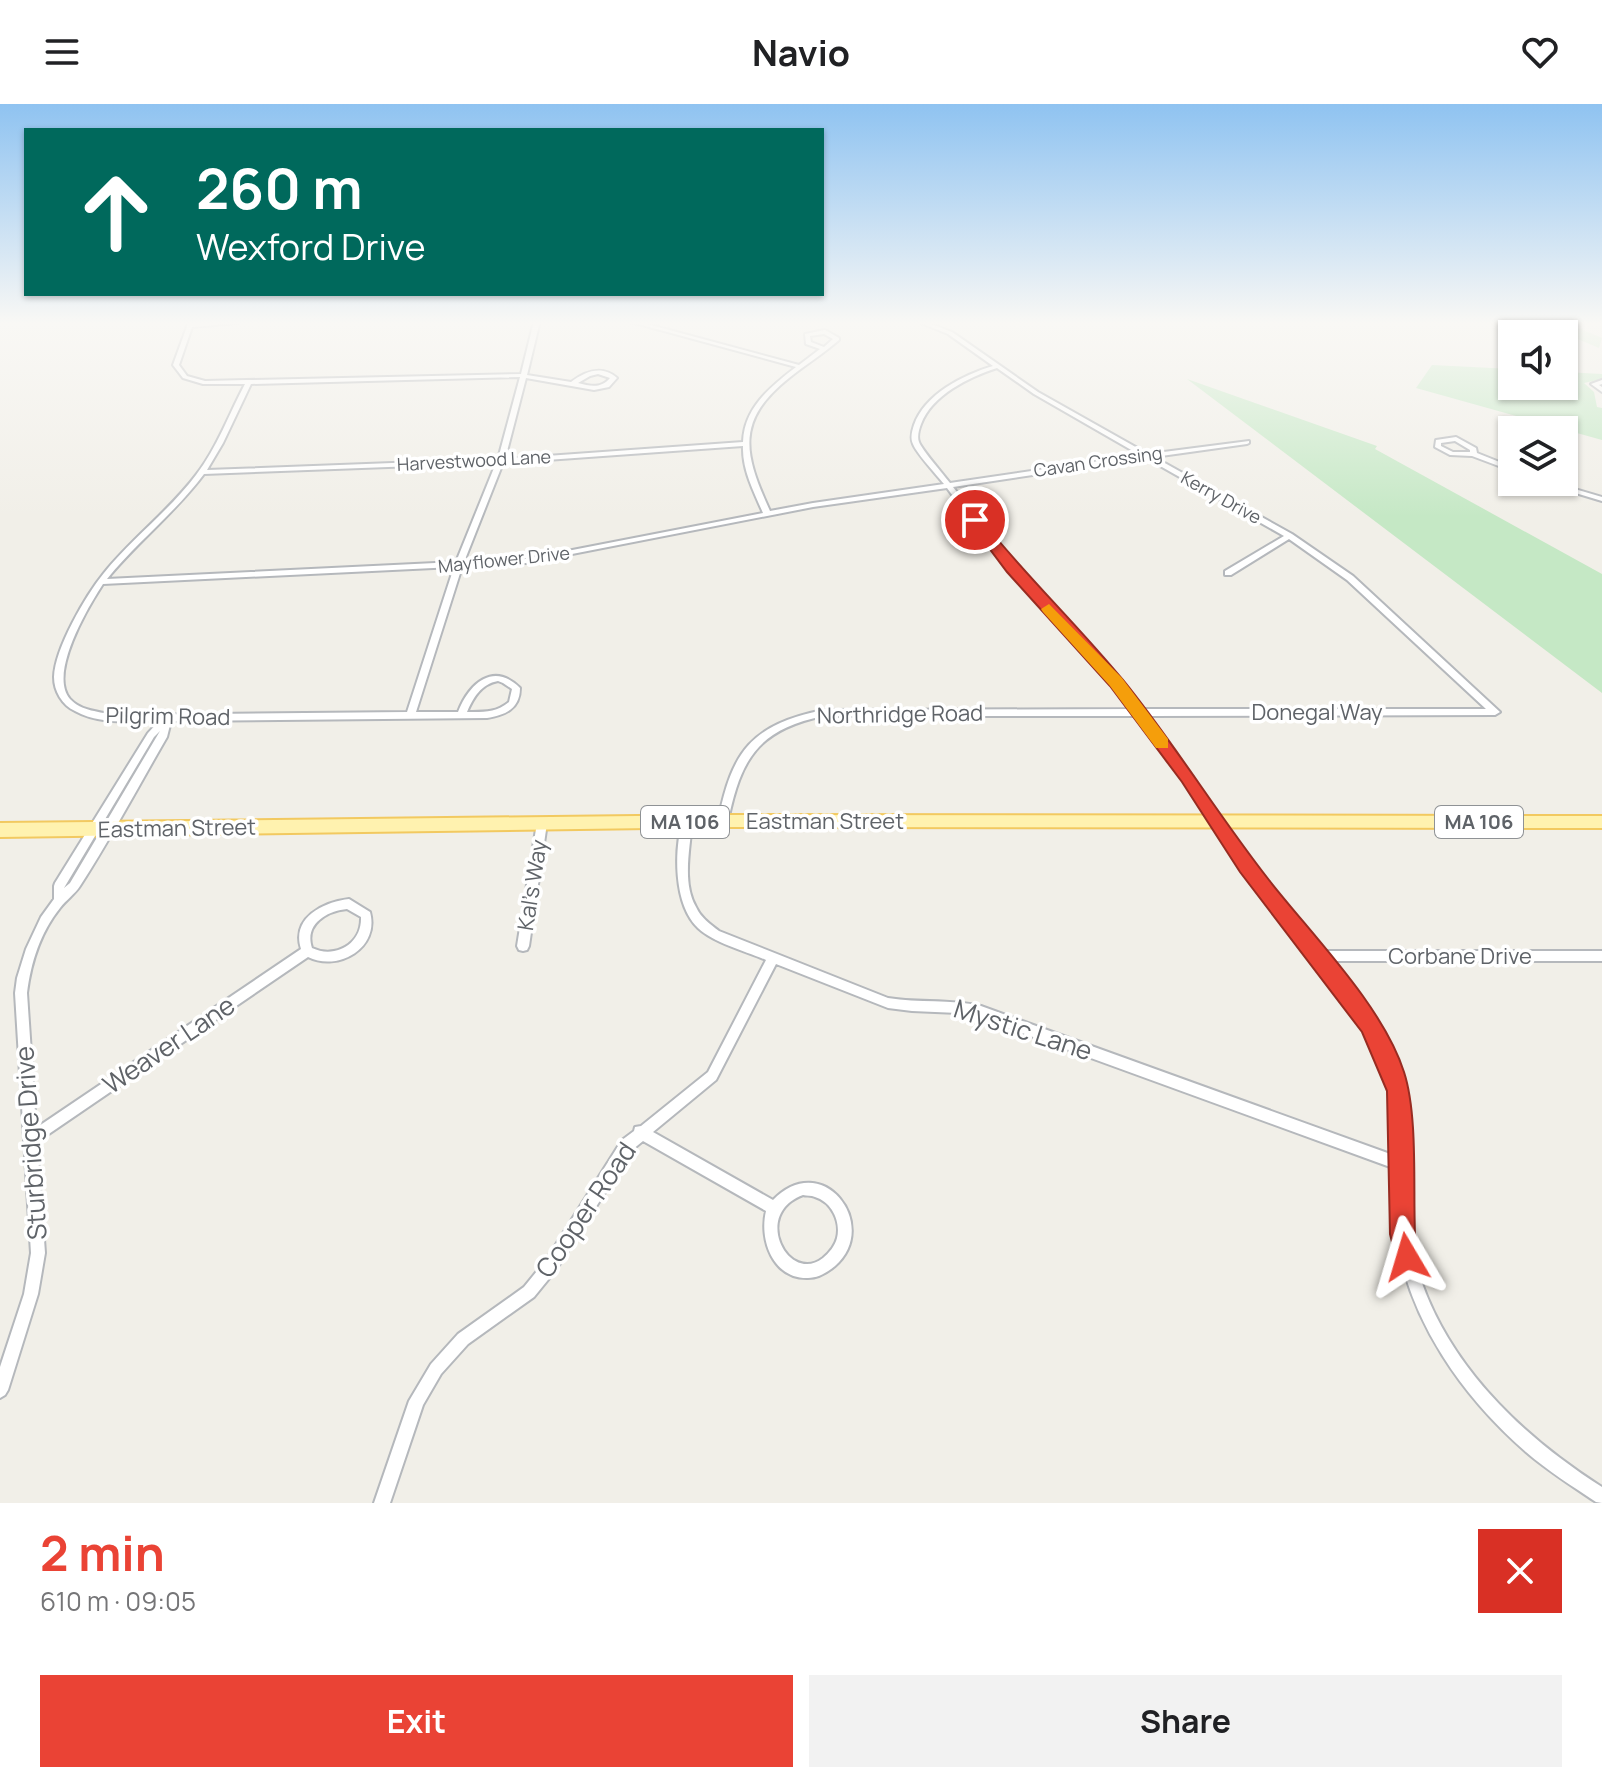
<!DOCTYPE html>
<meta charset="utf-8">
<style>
:root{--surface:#fff;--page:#f2f2f2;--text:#202124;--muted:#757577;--accent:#ea4335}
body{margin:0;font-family:Manrope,sans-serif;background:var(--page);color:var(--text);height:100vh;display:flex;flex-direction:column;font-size:30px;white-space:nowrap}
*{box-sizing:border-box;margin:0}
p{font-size:26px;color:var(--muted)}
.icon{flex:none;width:44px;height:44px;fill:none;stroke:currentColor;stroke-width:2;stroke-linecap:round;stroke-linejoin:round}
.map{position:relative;height:1399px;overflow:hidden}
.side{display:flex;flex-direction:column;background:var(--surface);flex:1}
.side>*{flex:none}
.banner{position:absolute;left:24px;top:24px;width:800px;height:168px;border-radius:0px;box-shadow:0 2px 6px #0004;background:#00695c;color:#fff;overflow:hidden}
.fabs{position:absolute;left:1498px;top:216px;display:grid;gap:16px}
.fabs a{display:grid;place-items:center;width:80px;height:80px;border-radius:0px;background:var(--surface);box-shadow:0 2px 6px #0004;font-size:40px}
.pin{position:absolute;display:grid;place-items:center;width:68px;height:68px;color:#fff;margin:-34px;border:4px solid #fff;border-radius:50%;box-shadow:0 2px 8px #0007}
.me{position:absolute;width:88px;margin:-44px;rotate:353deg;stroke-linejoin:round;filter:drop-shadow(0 0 6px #0008)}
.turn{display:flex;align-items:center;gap:28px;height:168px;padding:0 40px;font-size:36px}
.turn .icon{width:104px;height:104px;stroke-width:2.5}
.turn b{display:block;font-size:56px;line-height:68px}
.round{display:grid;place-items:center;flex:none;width:84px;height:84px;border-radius:0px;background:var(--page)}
.overview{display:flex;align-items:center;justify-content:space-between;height:136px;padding:0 40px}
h1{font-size:48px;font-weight:700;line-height:60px;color:var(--accent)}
.primary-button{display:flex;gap:16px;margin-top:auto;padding:16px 40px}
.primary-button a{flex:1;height:92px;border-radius:0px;background:var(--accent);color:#fff;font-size:32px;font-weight:700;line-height:92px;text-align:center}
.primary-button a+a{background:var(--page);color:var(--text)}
header{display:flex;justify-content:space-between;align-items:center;height:104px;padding:0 40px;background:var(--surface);font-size:36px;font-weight:700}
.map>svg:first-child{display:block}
</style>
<header><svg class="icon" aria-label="menu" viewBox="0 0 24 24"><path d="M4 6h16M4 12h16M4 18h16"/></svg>Navio<svg class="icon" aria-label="heart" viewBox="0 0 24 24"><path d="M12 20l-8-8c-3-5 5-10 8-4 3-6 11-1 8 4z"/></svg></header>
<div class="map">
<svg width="1602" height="1399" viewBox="0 0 1602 1399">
<rect width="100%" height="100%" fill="#f1efe8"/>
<g fill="#c5e8c5">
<path d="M 1535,217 L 1588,217 L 1574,222 L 1602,234 L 1599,244 Z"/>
<path d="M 1432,261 L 1512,265 L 1512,282 L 1564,282 L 1564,268 L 1602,270 L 1602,275 L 1584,279 L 1594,288 L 1597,303 L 1602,304 L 1602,336 L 1416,284 Z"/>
<path d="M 1187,275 L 1377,342 L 1375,345 L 1602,470 L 1602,589 Z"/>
</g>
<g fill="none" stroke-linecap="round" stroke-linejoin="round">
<g stroke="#b5b8bc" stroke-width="4">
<g id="street">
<path d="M 189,217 L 195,217 L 194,220 L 240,217 L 237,219 L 192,223 L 179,261 L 187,272 L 205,277 L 521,270 L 534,217 L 540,217 L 527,271 L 571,278 C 586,267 602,261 617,274 L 609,283 L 594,286 L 526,274 L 505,355 L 743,338 C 744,304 770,283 796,263 L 627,217 L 636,217 L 799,261 L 820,245 L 806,240 L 805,230 L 825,226 L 839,234 L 839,236 C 823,250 805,261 789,274 C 735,317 744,350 770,407 L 813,399 L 944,380 C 936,370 917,350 913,340 C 910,334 912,327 914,321 C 925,290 963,271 993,262 L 948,230 L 916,217 L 924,217 L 952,228 L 1038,288 L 1148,350 L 1249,337 L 1249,339 L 1247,340 L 1154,353 L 1292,430 L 1353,472 L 1500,608 L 1495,611 L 1146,612 L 1191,671 L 1251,760 L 1319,847 L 1602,847 L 1602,857 L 1327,857 C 1357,895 1395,937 1404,986 C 1408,1009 1406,1033 1406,1056 L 1409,1061 C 1402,1074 1406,1106 1408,1121 C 1423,1237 1508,1323 1602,1383 L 1602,1399 L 1596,1398 C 1572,1382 1548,1367 1526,1348 C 1462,1292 1410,1218 1396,1132 C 1392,1109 1392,1087 1393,1064 L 981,914 L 958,909 L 912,907 L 888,904 L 776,860 L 716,976 L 653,1028 L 773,1096 C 823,1044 881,1122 835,1162 C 828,1168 818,1174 808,1174 C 773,1175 759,1136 766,1107 L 643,1037 L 632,1046 L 556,1166 L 534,1193 L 468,1240 L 441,1270 L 423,1301 L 390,1399 L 374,1399 L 409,1297 L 431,1260 L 458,1230 L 524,1183 L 546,1156 L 622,1036 L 634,1027 L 635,1023 L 641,1022 L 708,968 L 766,856 C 745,847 714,839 698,824 C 673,800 674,745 683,715 L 691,715 L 692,718 C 690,745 682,779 696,803 C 701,814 710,820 719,827 L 888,894 C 919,899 950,895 981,902 L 1393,1051 L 1392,987 L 1386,967 L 1366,925 L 1243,766 L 1185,677 L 1136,612 L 823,612 C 758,626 741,654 728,717 L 727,720 L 719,720 L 718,717 C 732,647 751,621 823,606 L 1132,605 L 1113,580 L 1009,467 L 947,384 L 813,403 L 526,459 L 462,463 L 416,608 L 458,608 C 469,580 493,557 520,584 C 520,605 505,611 487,614 L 171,617 L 167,633 C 138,683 111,734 80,782 C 75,790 66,796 60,804 C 40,829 31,858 27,889 L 36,1024 L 301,845 C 291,814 323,798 349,795 L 370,808 C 380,844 338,868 308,853 L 37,1038 L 45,1149 L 38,1190 L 8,1286 L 5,1291 L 0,1294 L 0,1263 L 24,1190 L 31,1149 L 15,889 L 17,874 L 26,845 L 41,813 L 54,795 L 54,782 L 55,779 L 148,629 L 159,617 C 131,617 100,621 75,607 C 62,601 54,587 54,573 C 55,544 86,491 104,469 C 132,434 169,407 196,371 C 217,344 229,310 245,280 L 203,280 L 183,274 L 173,261 ZM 824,230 L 833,235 L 824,243 L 811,238 L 810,232 ZM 997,264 L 1034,290 L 1140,351 L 950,379 C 944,371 922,346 919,338 C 917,333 919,325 921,320 C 932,291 969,273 997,264 ZM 598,270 L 610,274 C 601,285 590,282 578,279 L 590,272 ZM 520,273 L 498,355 L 207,366 L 223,339 L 251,280 ZM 743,342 C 742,366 754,388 763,409 L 526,455 L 464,458 L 503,359 ZM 1146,354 L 1284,432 L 1225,467 L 1225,471 L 1231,471 L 1289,435 L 1347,476 L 1486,605 L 1141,605 L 1119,576 L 1015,463 L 953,383 ZM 496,359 L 456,458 L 107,475 C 137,438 175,409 204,370 ZM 454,463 L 407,608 L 116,611 C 100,608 81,607 70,595 C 48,570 88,503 103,480 ZM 498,577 L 503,579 L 512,585 L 509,598 C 496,609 483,608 467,608 C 473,594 481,580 498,577 ZM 160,627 L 70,779 L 64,784 L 154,633 ZM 347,805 L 361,813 C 362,840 335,855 312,844 C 304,820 327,807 347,805 ZM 803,1091 C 807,1092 811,1091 815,1093 C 832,1098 841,1118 837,1134 C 835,1142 829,1149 823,1154 C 789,1181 751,1110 803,1091 Z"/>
<path d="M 1602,276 L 1602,280 L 1599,281 L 1602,283 L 1602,288 L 1591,280 Z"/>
<path d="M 1456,333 L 1476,344 L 1477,349 L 1512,363 L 1512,367 L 1472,352 L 1450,351 L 1435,343 L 1436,336 ZM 1455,337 L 1470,346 L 1470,348 L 1453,348 L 1441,342 L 1441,339 Z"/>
<path d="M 1539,378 L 1551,378 L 1602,393 L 1602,397 Z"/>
<path d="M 542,715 L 546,716 L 547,719 L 529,842 L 527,846 L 523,847 L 519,846 L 517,842 L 537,719 L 538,716 Z"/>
</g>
</g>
<g stroke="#f2c960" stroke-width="4">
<path id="primary" d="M 723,711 L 1602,712 L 1602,724 L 723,723 L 0,733 L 0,719 Z"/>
</g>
<use href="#street" fill="#fff" fill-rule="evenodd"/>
<use href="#primary" fill="#fff2af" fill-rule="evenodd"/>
</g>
<linearGradient id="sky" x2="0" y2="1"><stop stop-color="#8fc3f1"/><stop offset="0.53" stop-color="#f9f8f5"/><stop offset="1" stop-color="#f9f8f5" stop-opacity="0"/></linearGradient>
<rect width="1602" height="413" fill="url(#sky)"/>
<path fill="#ea4335" stroke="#982c22" stroke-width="2" d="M 970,413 L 979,413 C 1024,470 1077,520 1123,576 C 1175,640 1218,711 1269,776 C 1312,831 1383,902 1404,968 C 1418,1011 1413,1083 1415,1130 L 1420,1153 L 1416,1162 L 1407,1166 L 1398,1162 L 1390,1130 L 1387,987 L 1362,928 L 1240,768 L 1182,678 L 1110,582 L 1007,468 L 968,416 Z"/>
<path fill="#f59e0b" d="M 1049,500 L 1122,574 L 1168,635 L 1168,644 L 1156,644 L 1110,582 L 1043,508 L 1041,505 Z"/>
<g text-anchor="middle" stroke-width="7" stroke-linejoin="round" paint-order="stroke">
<g font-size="18" fill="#5f6368" stroke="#fff">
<text transform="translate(474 357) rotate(-3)" y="6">Harvestwood Lane</text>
<text transform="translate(1098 358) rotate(-8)" y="6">Cavan Crossing</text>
<text transform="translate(1221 394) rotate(29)" y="6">Kerry Drive</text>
<text transform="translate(504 456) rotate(-6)" y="6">Mayflower Drive</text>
</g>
<g fill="#fff" stroke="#8f9295" stroke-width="2">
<rect x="641" y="702" width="88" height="32" rx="6"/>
<rect x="1435" y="702" width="88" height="32" rx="6"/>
</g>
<g font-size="20" font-weight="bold" fill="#5f6368">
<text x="685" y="725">MA 106</text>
<text x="1479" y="725">MA 106</text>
</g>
<g font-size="22" fill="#5f6368" stroke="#fff">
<text x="1317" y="616">Donegal Way</text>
<text transform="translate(900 610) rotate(-1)" y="8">Northridge Road</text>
<text transform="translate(168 612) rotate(1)" y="8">Pilgrim Road</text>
<text x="825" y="725">Eastman Street</text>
<text transform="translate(177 724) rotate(-1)" y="8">Eastman Street</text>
<text transform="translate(532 781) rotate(-81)" y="8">Kal's Way</text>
<text x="1460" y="860">Corbane Drive</text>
</g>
<g font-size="26" fill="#5f6368" stroke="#fff">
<text transform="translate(1023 926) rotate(18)" y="9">Mystic Lane</text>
<text transform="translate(169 941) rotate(-34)" y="9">Weaver Lane</text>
<text transform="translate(31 1039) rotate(-94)" y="9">Sturbridge Drive</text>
<text transform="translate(586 1106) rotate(-56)" y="9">Cooper Road</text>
</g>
</g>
</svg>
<div class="fabs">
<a><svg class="icon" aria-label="sound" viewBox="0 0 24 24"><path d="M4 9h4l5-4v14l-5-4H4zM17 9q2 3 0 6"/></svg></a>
<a><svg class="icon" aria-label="layers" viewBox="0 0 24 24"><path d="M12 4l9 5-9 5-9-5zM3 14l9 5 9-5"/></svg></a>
</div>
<div class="pin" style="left:975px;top:416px;background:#d93025"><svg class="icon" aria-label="arrive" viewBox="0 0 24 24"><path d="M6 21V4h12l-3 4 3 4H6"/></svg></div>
<svg class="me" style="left:1407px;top:1153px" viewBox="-20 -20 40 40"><path d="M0-17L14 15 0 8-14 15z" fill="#ea4335" stroke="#fff" stroke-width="4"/></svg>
<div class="banner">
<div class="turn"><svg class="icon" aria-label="ahead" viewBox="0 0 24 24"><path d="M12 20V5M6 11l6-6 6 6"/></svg><div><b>260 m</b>Wexford Drive</div></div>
</div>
</div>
<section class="side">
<div class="overview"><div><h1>2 min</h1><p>610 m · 09:05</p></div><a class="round" style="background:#d93025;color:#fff"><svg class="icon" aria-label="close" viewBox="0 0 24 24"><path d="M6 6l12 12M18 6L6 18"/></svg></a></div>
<div class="primary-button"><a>Exit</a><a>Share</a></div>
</section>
